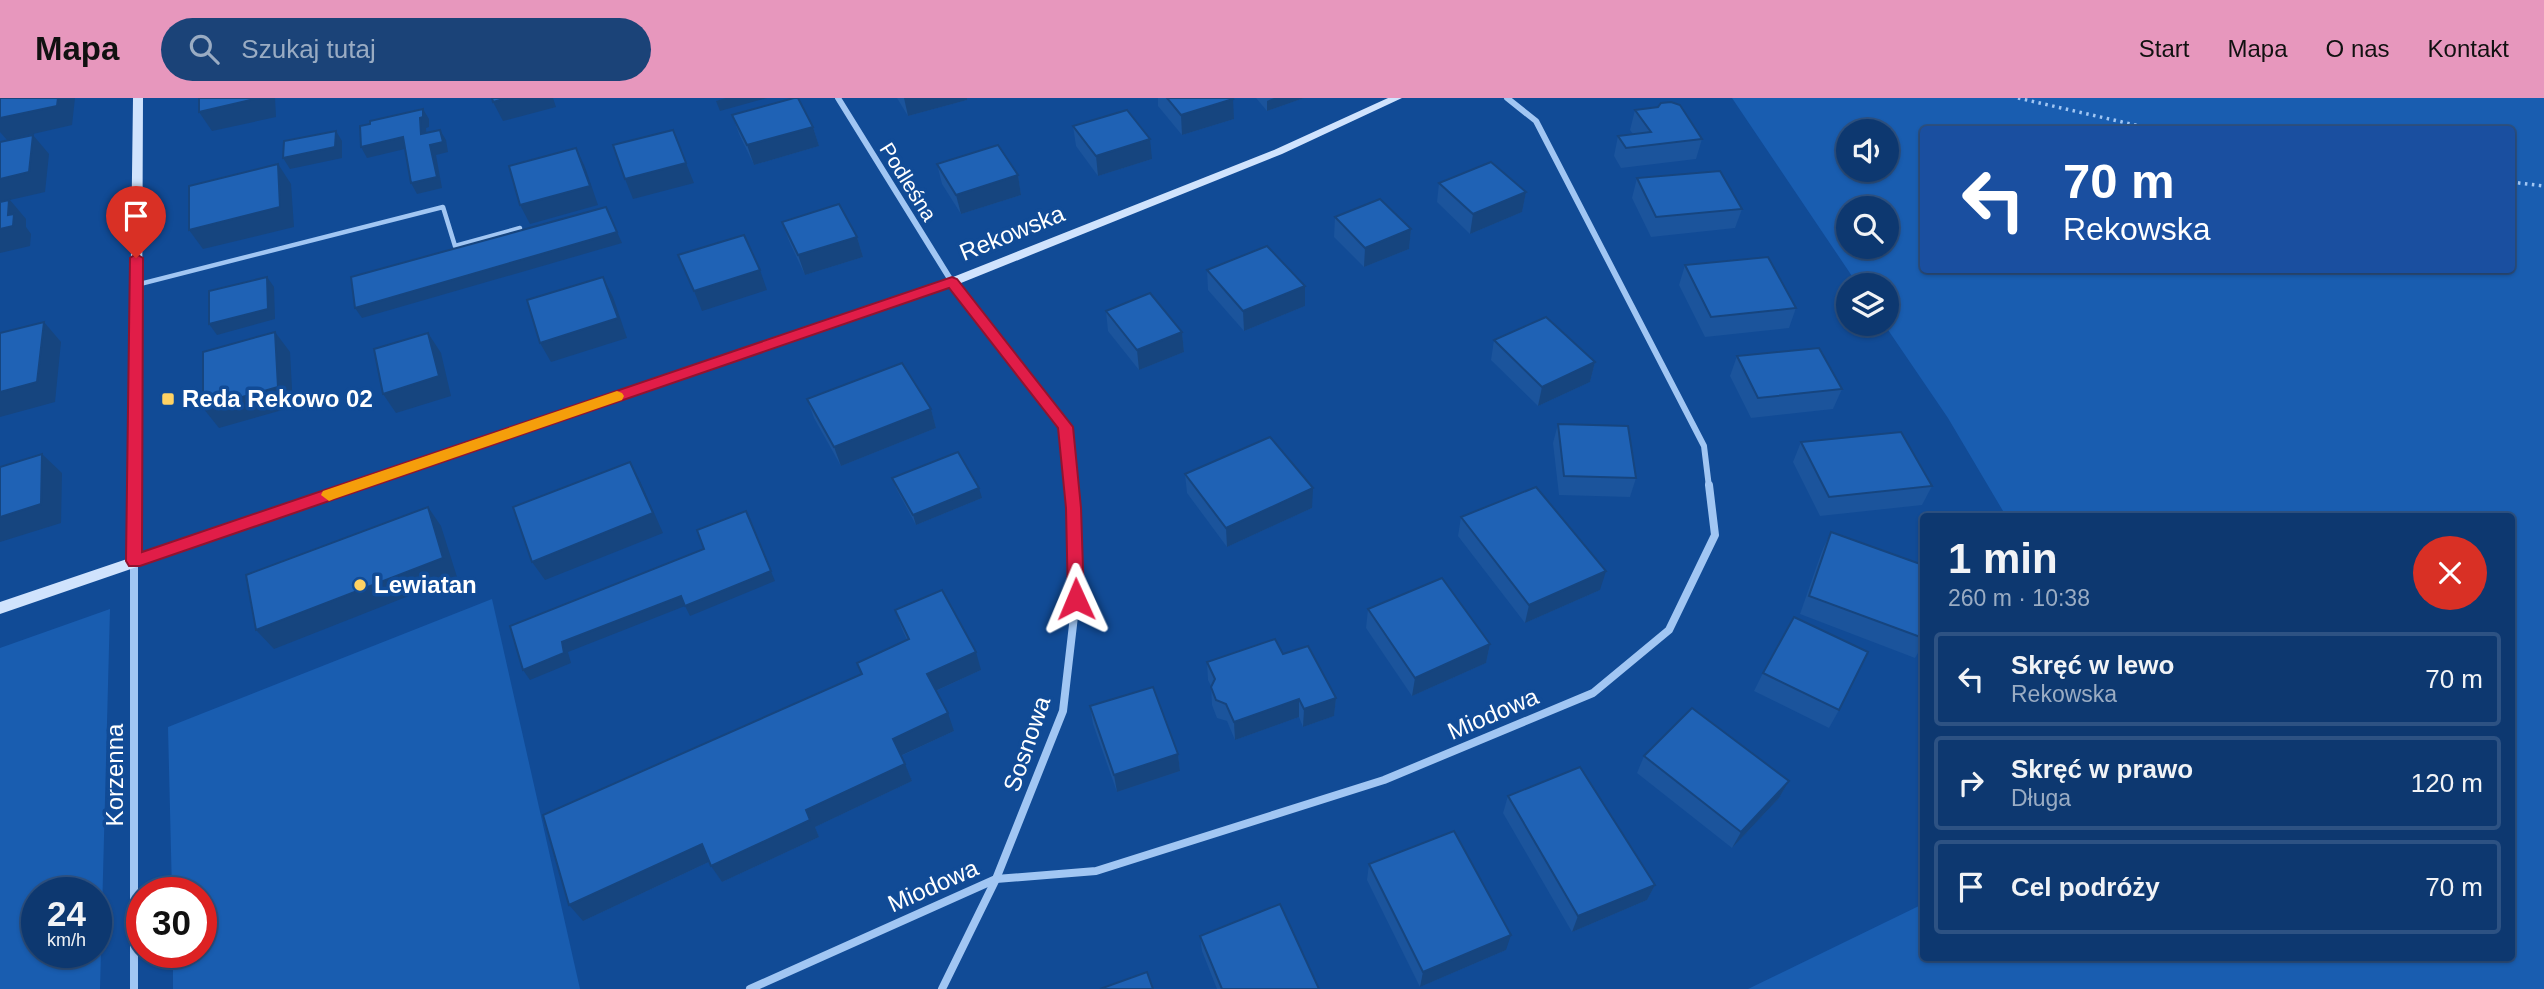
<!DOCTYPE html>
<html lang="pl">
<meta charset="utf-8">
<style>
:root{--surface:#0d3870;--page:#1b4378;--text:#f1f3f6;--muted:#9aacc3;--line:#2d5283;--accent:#e797bd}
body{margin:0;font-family:Arial,sans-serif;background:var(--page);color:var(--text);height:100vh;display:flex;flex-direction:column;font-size:26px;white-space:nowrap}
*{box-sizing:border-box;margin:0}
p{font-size:23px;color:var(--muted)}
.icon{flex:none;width:38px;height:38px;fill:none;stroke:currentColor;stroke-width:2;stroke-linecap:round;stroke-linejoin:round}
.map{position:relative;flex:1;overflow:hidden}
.drawer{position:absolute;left:1920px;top:415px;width:595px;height:448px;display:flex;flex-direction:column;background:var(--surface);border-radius:7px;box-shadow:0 2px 5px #0004,0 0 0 2px var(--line)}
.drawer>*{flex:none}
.top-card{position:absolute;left:1920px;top:28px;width:595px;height:147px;border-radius:7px;box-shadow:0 2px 5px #0004,0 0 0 2px var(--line);background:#1a4fa0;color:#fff;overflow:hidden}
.controls{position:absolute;left:1836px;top:21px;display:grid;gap:14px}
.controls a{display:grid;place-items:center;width:63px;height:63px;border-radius:50%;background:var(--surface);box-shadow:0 2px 5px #0004,0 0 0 2px var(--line);font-size:35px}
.speed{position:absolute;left:21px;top:779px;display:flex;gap:14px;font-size:35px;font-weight:700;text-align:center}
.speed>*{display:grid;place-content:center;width:91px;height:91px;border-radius:50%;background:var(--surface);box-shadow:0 2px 5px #0004,0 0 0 2px var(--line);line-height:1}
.speed small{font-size:18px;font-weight:400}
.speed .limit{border:10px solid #d22;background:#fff;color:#111}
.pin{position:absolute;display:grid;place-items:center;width:60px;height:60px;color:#fff;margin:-72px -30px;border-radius:50% 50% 50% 0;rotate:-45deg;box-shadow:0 0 7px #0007}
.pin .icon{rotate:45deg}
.me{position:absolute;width:77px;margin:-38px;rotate:359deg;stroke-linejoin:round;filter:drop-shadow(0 0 5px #0008)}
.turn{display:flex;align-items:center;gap:24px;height:147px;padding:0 28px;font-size:32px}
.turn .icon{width:91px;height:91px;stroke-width:2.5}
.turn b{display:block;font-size:49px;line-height:60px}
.round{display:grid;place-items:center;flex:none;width:74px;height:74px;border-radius:37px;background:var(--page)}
.head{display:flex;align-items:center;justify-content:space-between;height:119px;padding:0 28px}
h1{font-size:42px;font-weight:600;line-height:52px}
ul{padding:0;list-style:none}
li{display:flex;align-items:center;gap:21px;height:94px;margin:0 14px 10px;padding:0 14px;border:4px solid var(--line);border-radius:7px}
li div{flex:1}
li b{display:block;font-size:26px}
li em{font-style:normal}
header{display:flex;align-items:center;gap:42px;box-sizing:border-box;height:98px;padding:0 35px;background:var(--accent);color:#111}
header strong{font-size:33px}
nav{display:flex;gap:38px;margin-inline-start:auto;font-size:24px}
.search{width:490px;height:63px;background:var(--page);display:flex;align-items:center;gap:18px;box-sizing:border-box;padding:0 24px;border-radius:38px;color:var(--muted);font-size:26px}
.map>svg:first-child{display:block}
</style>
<header>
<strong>Mapa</strong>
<div class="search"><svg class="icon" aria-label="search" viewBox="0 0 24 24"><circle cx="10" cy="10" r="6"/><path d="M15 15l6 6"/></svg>Szukaj tutaj</div>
<nav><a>Start</a><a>Mapa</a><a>O nas</a><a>Kontakt</a></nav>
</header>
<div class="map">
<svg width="2544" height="891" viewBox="0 0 2544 891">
<rect width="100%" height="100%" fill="#114b96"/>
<g fill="#195db0" fill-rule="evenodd">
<path d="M 1732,0 L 2544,0 L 2544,891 L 1748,891 L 1923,806 L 1923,859 L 2511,859 L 2511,418 L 2006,418 L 1948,320 L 1884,226 L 1886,226 L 1886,187 L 1858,187 ZM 1923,32 L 2511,32 L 2511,172 L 1923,172 ZM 1848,33 L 1886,33 L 1886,72 L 1848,72 ZM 1848,110 L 1886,110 L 1886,149 L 1848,149 Z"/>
<path d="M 492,501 L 580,891 L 173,891 L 173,854 L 201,854 L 201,794 L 172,794 L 168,629 Z"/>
<path d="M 110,511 L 100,891 L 0,891 L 0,550 ZM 37,794 L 96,794 L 96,854 L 37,854 Z"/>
</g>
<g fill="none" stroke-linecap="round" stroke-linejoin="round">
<g stroke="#a1c6f3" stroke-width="3.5" stroke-dasharray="2.5 4.5" stroke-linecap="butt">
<path d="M 2018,0 L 2157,32"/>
<path d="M 2511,84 L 2544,88"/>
</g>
<path stroke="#a1c6f3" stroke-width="4.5" d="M 136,187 L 443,109 L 455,148 L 520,130"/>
<g stroke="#a1c6f3" stroke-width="6">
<path d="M 838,0 L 952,184 L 1065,329 L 1071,389"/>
<path d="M 1507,0 L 1536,23 L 1704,348 L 1709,389"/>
</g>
<g stroke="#a1c6f3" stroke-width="8">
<path d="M 134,463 L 134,891"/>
<path d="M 750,891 L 996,781 L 1096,773 L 1384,682 L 1593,595 L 1669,532 L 1715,437 L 1709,387"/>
<path d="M 942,891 L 996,781 L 1063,613 L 1076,501 L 1071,387"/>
</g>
<path fill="#d0e3fd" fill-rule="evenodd" d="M 133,0 L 143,0 L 141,456 L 948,181 L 1274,52 L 1388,0 L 1402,0 L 1282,56 L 956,187 L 0,516 L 0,504 L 127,461 Z"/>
</g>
<g fill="#1b549c">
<path d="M 897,0 L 967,0 L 967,2 L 908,18 Z"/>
<path d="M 1158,0 L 1232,0 L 1234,21 L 1182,37 L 1158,8 Z"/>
<path d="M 1256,0 L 1304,0 L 1267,13 Z"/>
<path d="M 1635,12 L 1702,41 L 1696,61 L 1621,70 L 1614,58 L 1618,38 L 1633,36 L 1630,32 Z"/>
<path d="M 732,17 L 813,29 L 819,48 L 754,67 L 739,36 Z"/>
<path d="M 1073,28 L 1152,61 L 1098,78 L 1076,48 Z"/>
<path d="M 937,66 L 1018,77 L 1021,97 L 961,116 L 942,86 Z"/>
<path d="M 1637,80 L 1742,111 L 1735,130 L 1651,139 L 1632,100 Z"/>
<path d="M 1439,85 L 1526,94 L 1522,114 L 1470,136 L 1437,104 Z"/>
<path d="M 1335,119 L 1411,131 L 1409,151 L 1364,169 L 1334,139 Z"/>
<path d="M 782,124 L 857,139 L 863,159 L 805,177 L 789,143 Z"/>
<path d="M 1685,167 L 1796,210 L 1789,230 L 1705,239 L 1679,187 Z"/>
<path d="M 1207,172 L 1305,208 L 1244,233 L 1208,192 Z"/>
<path d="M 1106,213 L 1182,234 L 1184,254 L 1139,272 L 1108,233 Z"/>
<path d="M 1494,242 L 1595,264 L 1590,284 L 1538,308 L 1491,262 Z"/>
<path d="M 1737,258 L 1842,291 L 1833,311 L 1751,320 L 1730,278 Z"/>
<path d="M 807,301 L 931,311 L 936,330 L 841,368 L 814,320 Z"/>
<path d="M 1558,326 L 1636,380 L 1630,399 L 1559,397 L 1553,345 Z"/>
<path d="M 1801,344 L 1932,388 L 1922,407 L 1820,418 L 1793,364 Z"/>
<path d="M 1185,376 L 1312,410 L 1227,449 L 1187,395 Z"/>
<path d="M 892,380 L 982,400 L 916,427 L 896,390 Z"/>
<path d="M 1461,419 L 1600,492 L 1525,525 L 1458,438 Z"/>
<path d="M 1831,434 L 1923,467 L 1923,546 L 1915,560 L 1800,516 L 1822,453 Z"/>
<path d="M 1368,511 L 1490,546 L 1486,565 L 1412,598 L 1366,530 Z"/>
<path d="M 895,512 L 981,572 L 936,593 L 954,633 L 901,658 L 912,683 L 815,729 L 819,739 L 722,784 L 709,764 L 583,823 L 861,576 L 857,565 L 907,542 L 902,531 Z"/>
<path d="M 1283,556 L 1336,600 L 1334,618 L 1303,629 L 1299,619 L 1235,642 L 1227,623 L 1217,620 L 1212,607 L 1211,588 L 1208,582 L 1207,564 Z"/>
<path d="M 1763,575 L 1839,612 L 1829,630 L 1754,593 Z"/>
<path d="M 1090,608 L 1178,656 L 1180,673 L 1117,694 L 1093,626 Z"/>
<path d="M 1644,658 L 1789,683 L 1779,700 L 1732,750 L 1637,675 Z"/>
<path d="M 1508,698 L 1655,787 L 1647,802 L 1572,834 L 1503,715 Z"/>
<path d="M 1369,766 L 1506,852 L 1420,889 L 1367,782 Z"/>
<path d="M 1200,838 L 1319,891 L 1217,891 L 1202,853 Z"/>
</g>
<g fill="#16457f">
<path d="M 58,0 L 75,0 L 72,27 L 7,42 L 0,34 L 0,20 Z"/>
<path d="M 259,0 L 275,0 L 276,19 L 212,33 L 199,14 Z"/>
<path d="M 507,0 L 553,0 L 556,9 L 503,23 L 493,4 Z"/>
<path d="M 726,0 L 767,0 L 720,13 L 716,3 Z"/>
<path d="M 904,0 L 967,0 L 967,2 L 908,18 Z"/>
<path d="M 1274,0 L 1304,0 L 1267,13 L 1267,3 Z"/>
<path d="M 1233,1 L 1234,21 L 1182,37 L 1181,17 Z"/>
<path d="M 423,11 L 429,21 L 429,29 L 426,30 L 427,47 L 421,36 L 420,20 Z"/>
<path d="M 813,29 L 819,48 L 754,67 L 747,47 Z"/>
<path d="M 440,32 L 446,42 L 448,54 L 436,57 L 442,90 L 417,96 L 411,85 L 430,47 Z"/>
<path d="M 336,33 L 342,43 L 342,60 L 290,71 L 283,60 Z"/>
<path d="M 33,37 L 49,56 L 45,94 L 10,102 L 26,121 L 26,129 L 31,136 L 30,148 L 0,155 L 0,81 Z"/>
<path d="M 403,39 L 409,50 L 367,60 L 361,49 Z"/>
<path d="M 1150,41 L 1152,61 L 1098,78 L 1096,58 Z"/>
<path d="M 576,50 L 585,69 L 598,107 L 530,126 L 520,107 Z"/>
<path d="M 686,65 L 694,85 L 633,101 L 625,81 Z"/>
<path d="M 278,66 L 291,86 L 294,129 L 203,151 L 189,132 Z"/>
<path d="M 1018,77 L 1021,97 L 961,116 L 956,97 Z"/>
<path d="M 1526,94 L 1522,114 L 1470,136 L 1473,116 Z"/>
<path d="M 1411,131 L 1409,151 L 1364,169 L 1365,150 Z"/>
<path d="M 617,134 L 622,145 L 362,220 L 355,210 Z"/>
<path d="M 857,139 L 863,159 L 805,177 L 798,157 Z"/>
<path d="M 760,172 L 767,192 L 702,213 L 694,193 Z"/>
<path d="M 267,179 L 274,189 L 275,221 L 217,237 L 209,226 Z"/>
<path d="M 603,179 L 613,199 L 627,240 L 551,264 L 540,245 Z"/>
<path d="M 1305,188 L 1305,208 L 1244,233 L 1243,213 Z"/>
<path d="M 44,224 L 61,244 L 55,304 L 0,319 L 0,294 Z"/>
<path d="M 275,234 L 290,254 L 293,309 L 219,330 L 203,310 Z"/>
<path d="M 1182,234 L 1184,254 L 1139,272 L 1137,252 Z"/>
<path d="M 428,235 L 441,255 L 451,298 L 396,315 L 383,296 Z"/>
<path d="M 1595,264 L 1590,284 L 1538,308 L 1542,289 Z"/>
<path d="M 931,311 L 936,330 L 841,368 L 834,349 Z"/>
<path d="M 42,356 L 62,375 L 61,425 L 0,444 L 0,419 Z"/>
<path d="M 630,364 L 640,383 L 663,435 L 545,482 L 532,464 Z"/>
<path d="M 979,390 L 982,400 L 916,427 L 913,417 Z"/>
<path d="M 1313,390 L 1312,410 L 1227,449 L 1226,430 Z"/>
<path d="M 428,409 L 441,428 L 457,479 L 274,551 L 256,532 Z"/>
<path d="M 746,413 L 775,483 L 690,518 L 685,508 L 568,554 L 571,565 L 530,582 L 523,572 L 562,544 L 681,498 Z"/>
<path d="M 1606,473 L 1600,492 L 1525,525 L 1529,507 Z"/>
<path d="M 1490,546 L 1486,565 L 1412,598 L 1415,580 Z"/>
<path d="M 976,554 L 981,572 L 933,594 L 927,576 Z"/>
<path d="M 1336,600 L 1334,618 L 1303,629 L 1304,611 Z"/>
<path d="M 1299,601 L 1299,619 L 1235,642 L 1234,624 Z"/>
<path d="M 948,615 L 954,633 L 900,658 L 893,641 Z"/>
<path d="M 1178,656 L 1180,673 L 1117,694 L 1114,677 Z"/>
<path d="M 905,666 L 912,683 L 815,729 L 819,739 L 722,784 L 711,768 L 806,712 Z"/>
<path d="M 1789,683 L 1779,700 L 1732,750 L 1741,734 Z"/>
<path d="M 702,746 L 713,762 L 583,823 L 569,807 Z"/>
<path d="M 1655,787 L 1647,802 L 1572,834 L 1578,818 Z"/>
<path d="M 1511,837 L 1506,852 L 1420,889 L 1423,874 Z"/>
</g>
<g fill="#1f62b5" stroke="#16457f" stroke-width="2">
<path d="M 0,0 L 58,0 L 57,8 L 0,20 Z"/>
<path d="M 199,0 L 259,0 L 199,14 Z"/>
<path d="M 492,0 L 507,0 L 493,4 Z"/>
<path d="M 794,0 L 798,0 L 813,29 L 747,47 L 732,17 Z"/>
<path d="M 1167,0 L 1232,0 L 1233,1 L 1181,17 Z"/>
<path d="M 1671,4 L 1680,7 L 1702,41 L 1626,50 L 1618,38 L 1651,34 L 1635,12 L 1658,9 L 1661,5 Z"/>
<path d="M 423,11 L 423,19 L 420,20 L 421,36 L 440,32 L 443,44 L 430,47 L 437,79 L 411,85 L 403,39 L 361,49 L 360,28 L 370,26 L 370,23 Z"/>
<path d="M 1127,12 L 1150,41 L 1096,58 L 1073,28 Z"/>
<path d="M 673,32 L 686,65 L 625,81 L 613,47 Z"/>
<path d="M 336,33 L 335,49 L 283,60 L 284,43 Z"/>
<path d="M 33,37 L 29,74 L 0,81 L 0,44 Z"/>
<path d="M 998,47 L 1018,77 L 956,97 L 937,66 Z"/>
<path d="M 576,50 L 590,88 L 520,107 L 509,68 Z"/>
<path d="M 1491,64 L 1526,94 L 1473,116 L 1439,85 Z"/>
<path d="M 278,66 L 280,109 L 189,132 L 189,88 Z"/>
<path d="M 1720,73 L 1742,111 L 1656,119 L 1637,80 Z"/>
<path d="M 1380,101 L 1411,131 L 1365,150 L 1335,119 Z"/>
<path d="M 9,102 L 8,117 L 14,116 L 13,128 L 0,131 L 0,104 Z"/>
<path d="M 839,106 L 857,139 L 798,157 L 782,124 Z"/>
<path d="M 606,109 L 617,134 L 355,210 L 351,179 Z"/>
<path d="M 744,137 L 760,172 L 694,193 L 678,157 Z"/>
<path d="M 1267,148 L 1305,188 L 1243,213 L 1207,172 Z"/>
<path d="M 1768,159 L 1796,210 L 1711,219 L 1685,167 Z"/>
<path d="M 267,179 L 268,211 L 209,226 L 209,193 Z"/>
<path d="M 603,179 L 618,220 L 540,245 L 527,202 Z"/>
<path d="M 1150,195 L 1182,234 L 1137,252 L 1106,213 Z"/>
<path d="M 1546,219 L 1595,264 L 1542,289 L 1494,242 Z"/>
<path d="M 44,224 L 37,284 L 0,294 L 0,235 Z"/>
<path d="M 275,234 L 278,289 L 203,310 L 203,254 Z"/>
<path d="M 428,235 L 439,278 L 383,296 L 374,251 Z"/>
<path d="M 1819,250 L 1842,291 L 1758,300 L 1737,258 Z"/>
<path d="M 902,265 L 931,311 L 834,349 L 807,301 Z"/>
<path d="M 1558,326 L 1628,328 L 1636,380 L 1564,378 Z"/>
<path d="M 1901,334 L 1932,388 L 1829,399 L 1801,344 Z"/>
<path d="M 1270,339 L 1313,390 L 1226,430 L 1185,376 Z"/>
<path d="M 958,354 L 979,390 L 913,417 L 892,380 Z"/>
<path d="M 42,356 L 41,406 L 0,419 L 0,369 Z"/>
<path d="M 630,364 L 653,415 L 532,464 L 513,409 Z"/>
<path d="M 1536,389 L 1606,473 L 1529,507 L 1461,419 Z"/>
<path d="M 428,409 L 443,460 L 256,532 L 246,477 Z"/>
<path d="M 746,413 L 771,473 L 685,508 L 681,498 L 562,544 L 564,555 L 523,572 L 510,528 L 704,451 L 697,432 Z"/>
<path d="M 1831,434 L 1923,467 L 1923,540 L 1809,498 Z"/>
<path d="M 1442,480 L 1490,546 L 1415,580 L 1368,511 Z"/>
<path d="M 942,492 L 976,554 L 927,576 L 948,615 L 893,641 L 905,666 L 806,712 L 810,722 L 711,768 L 702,746 L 569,807 L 543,717 L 862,576 L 857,565 L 909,541 L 895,512 Z"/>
<path d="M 1794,519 L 1868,554 L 1839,612 L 1763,575 Z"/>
<path d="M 1275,541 L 1283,556 L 1308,548 L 1336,600 L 1304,611 L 1299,601 L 1234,624 L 1226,606 L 1216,602 L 1211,589 L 1215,581 L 1207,564 Z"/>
<path d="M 1153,589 L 1178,656 L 1114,677 L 1090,608 Z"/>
<path d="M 1692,610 L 1789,683 L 1741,734 L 1644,658 Z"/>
<path d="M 1580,669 L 1655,787 L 1578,818 L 1508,698 Z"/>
<path d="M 1454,733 L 1511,837 L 1423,874 L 1369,766 Z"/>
<path d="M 1280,806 L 1319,891 L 1222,891 L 1200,838 Z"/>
<path d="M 1147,874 L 1153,891 L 1100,891 Z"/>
</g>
<path fill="#e11d48" stroke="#92132f" stroke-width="2" d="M 136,156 L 143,160 L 142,454 L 952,179 L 957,181 L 1073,329 L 1081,410 L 1084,501 L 1082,506 L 1070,506 L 1068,501 L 1066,410 L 1058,330 L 949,190 L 140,468 L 129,468 L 126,463 L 130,160 Z"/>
<path fill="#f59e0b" d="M 617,293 L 622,295 L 624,298 L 622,302 L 334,401 L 329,403 L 321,397 L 323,393 Z"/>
<g fill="#ffd263" stroke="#114b96" stroke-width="2.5">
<rect x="161" y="294" width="14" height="14" rx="3.5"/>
<circle cx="360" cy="487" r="7"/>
</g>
<g text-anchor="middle" stroke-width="7" stroke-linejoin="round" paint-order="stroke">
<g font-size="21" fill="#fff" stroke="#114b96">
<text transform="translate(908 84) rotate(58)" y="7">Podleśna</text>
</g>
<g font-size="24" fill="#fff" stroke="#114b96">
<text transform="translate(1012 135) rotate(-22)" y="8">Rekowska</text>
<text transform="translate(1493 616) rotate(-23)" y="8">Miodowa</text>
<text transform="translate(1027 646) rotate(-71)" y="8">Sosnowa</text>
<text transform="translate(115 677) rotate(-90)" y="8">Korzenna</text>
<text transform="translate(933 788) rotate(-24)" y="8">Miodowa</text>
</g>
<g font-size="24" font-weight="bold" fill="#fff" stroke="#114b96" text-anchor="start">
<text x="182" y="309">Reda Rekowo 02</text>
<text x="374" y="495">Lewiatan</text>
</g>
</g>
</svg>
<div class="controls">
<a><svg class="icon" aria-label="sound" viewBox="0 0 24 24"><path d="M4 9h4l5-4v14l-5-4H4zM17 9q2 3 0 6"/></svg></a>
<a><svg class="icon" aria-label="search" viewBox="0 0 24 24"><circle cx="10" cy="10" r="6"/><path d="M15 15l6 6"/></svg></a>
<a><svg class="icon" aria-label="layers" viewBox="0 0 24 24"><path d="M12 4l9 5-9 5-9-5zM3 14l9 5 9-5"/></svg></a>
</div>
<div class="speed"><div>24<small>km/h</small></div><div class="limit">30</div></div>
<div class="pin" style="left:136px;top:160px;background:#d93025"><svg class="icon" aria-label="arrive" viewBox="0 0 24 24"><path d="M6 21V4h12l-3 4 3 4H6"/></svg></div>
<svg class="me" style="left:1076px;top:501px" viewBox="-20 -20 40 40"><path d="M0-17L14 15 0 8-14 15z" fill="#e11d48" stroke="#fff" stroke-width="4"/></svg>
<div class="top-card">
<div class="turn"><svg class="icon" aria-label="left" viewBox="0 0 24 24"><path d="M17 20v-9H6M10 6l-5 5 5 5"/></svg><div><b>70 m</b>Rekowska</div></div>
</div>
<section class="drawer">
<div class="head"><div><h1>1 min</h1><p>260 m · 10:38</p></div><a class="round" style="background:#d93025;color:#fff"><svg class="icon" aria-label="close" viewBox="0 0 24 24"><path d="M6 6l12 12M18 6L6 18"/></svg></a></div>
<ul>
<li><svg class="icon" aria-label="left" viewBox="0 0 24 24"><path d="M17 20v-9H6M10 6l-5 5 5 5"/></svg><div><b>Skręć w lewo</b><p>Rekowska</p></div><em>70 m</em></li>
<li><svg class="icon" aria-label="right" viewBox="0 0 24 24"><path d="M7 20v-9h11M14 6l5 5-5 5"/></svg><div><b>Skręć w prawo</b><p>Długa</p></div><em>120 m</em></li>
<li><svg class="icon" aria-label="arrive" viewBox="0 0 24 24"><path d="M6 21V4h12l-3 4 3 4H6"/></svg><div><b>Cel podróży</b></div><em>70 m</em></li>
</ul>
</section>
</div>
